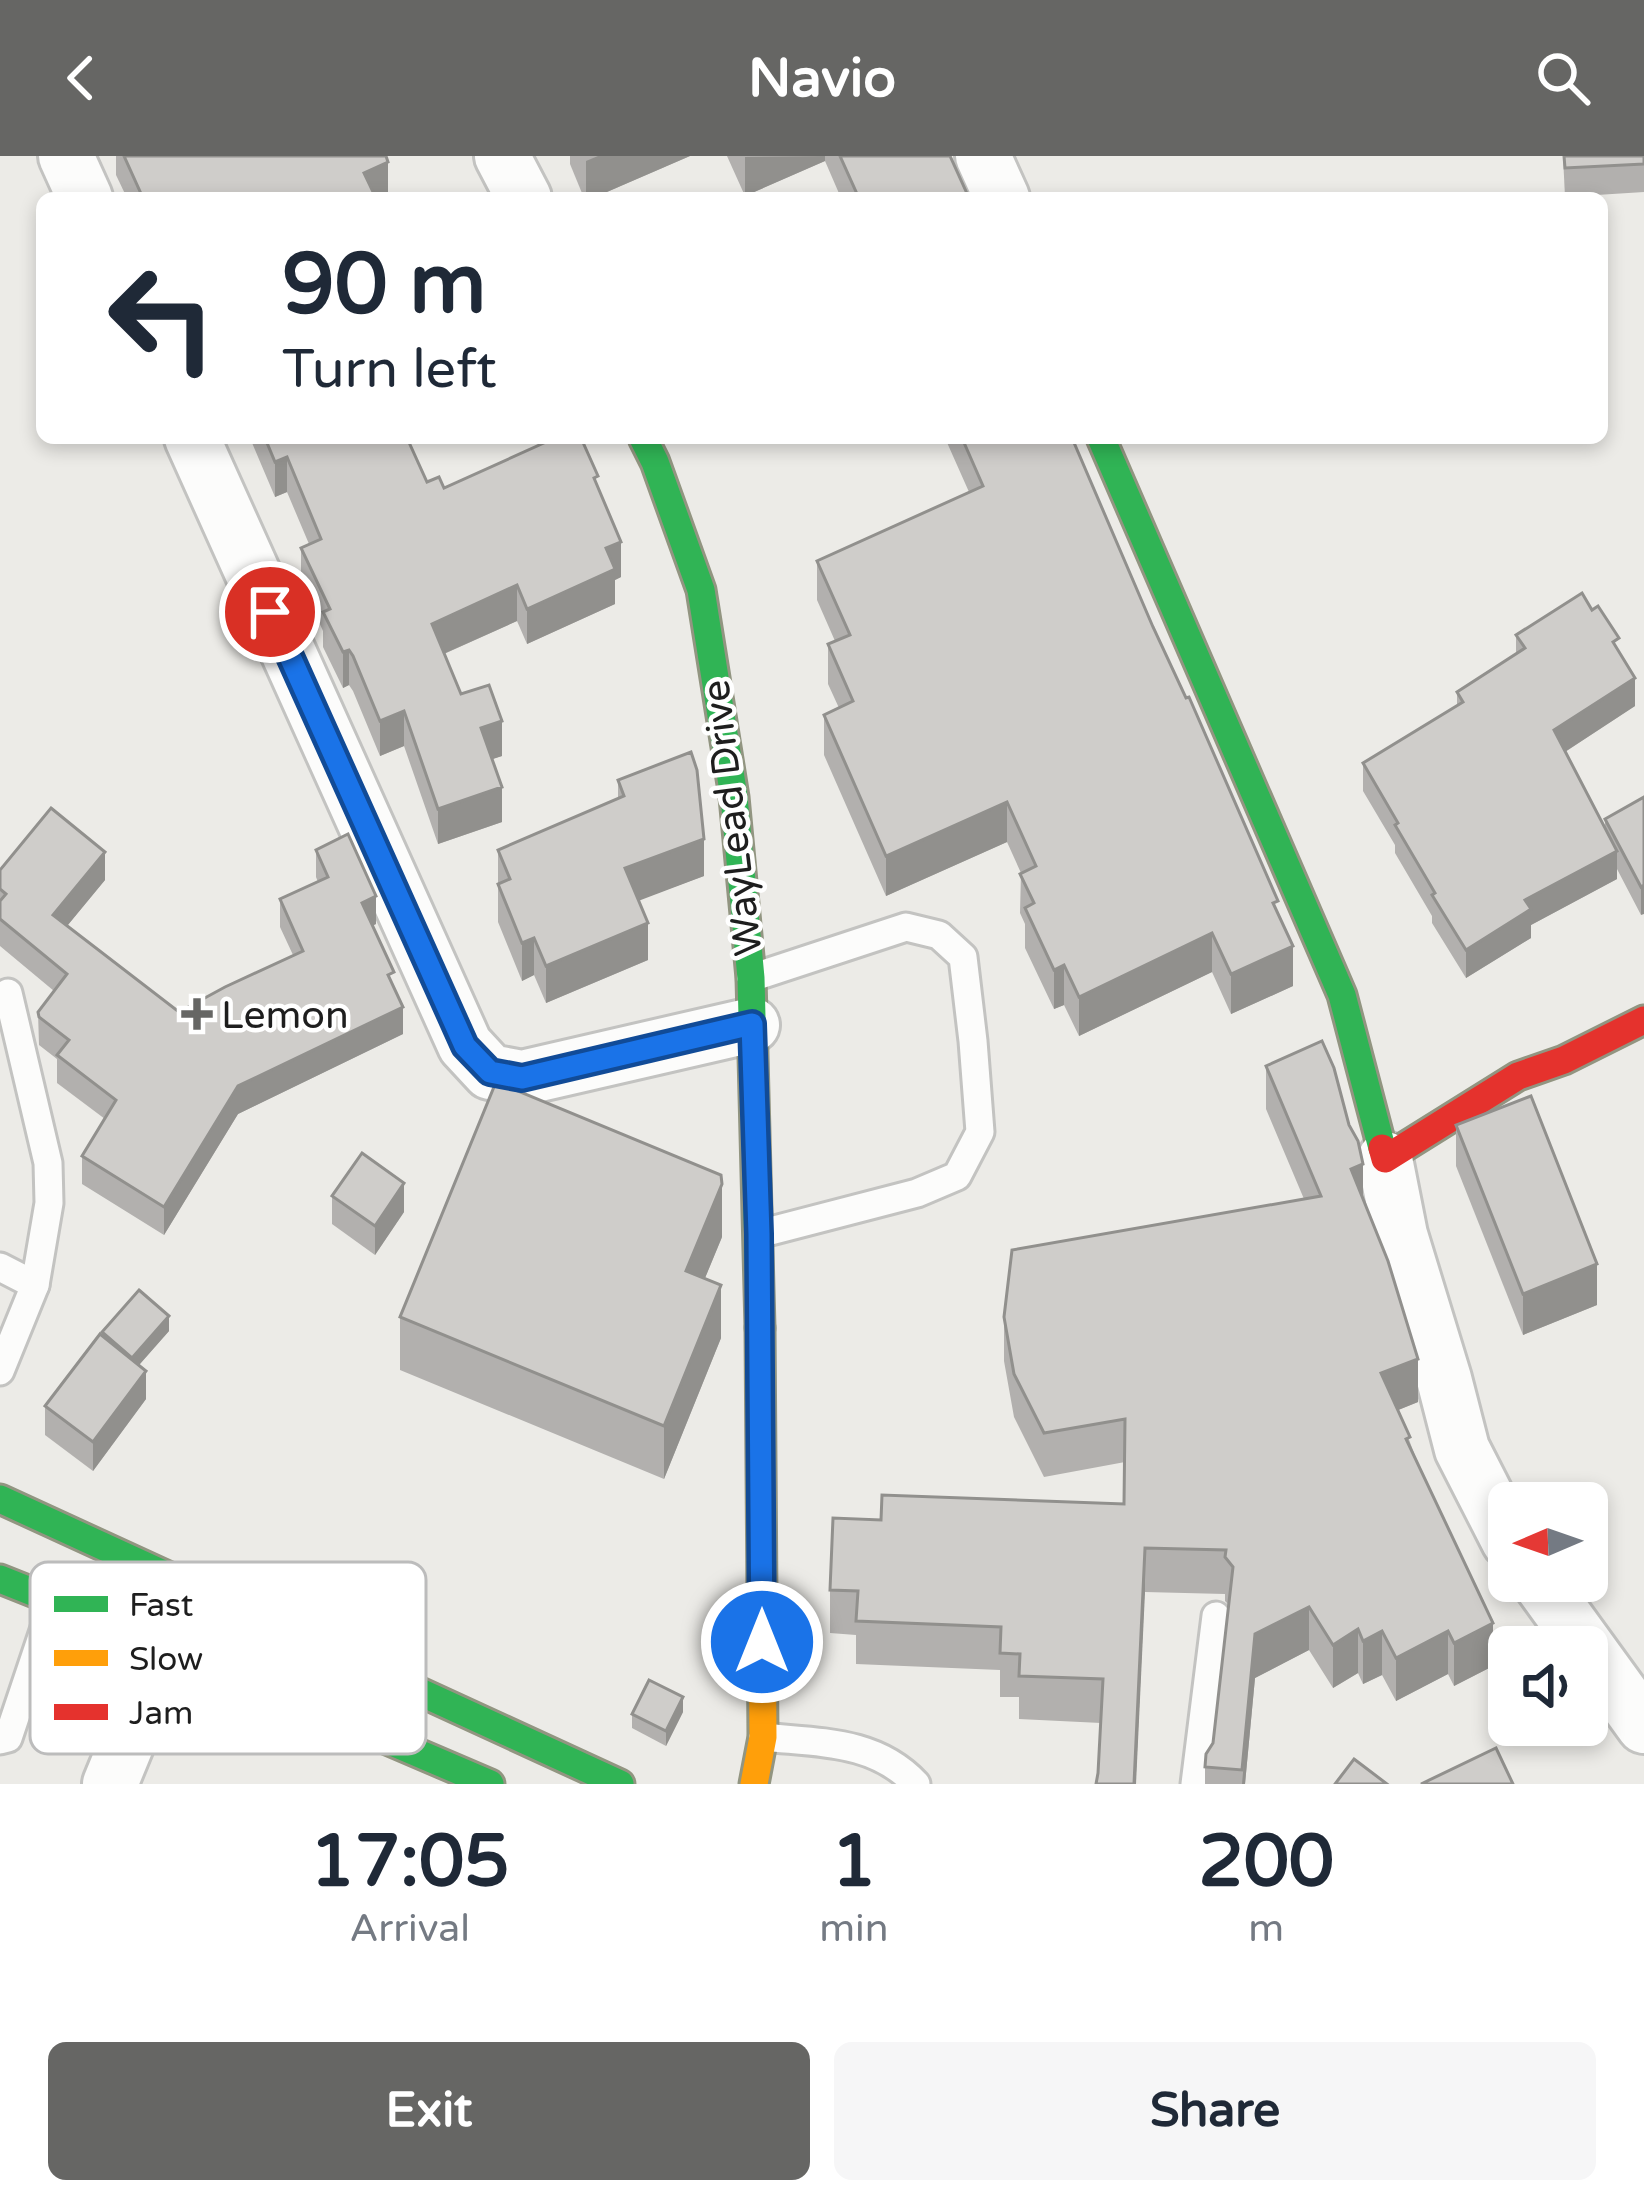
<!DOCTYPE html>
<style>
:root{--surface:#fff;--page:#f6f6f7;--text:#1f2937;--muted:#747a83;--accent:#666664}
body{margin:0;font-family:"Varela Round",sans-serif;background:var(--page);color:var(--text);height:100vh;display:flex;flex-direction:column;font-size:45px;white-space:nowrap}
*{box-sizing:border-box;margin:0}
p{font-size:39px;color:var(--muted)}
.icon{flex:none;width:66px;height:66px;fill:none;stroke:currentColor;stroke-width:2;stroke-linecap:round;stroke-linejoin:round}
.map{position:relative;height:1628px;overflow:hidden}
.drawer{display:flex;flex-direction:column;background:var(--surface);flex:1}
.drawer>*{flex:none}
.hud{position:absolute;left:36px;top:36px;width:1572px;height:252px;border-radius:18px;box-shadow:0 6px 18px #0003;background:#fff;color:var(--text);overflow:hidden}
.needle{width:78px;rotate:268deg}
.tools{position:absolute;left:1488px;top:1326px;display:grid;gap:24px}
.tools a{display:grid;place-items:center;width:120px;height:120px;border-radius:18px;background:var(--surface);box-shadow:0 6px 18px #0003;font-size:60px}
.pin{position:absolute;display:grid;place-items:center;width:102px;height:102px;color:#fff;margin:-51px;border:6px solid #fff;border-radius:50%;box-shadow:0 3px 12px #0007}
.me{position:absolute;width:132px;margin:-66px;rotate:0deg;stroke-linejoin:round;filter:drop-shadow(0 0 9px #0008)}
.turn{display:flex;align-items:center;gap:42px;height:252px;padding:0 48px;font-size:54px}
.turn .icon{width:156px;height:156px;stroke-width:2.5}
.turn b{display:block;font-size:84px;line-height:102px}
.eta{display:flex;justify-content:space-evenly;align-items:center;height:204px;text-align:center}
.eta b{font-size:72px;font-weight:700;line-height:84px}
.primary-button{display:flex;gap:24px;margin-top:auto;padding:24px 48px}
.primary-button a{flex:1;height:138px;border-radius:18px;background:var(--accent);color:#fff;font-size:48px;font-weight:700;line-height:138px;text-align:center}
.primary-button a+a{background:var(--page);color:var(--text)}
header{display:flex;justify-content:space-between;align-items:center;height:156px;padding:0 48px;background:var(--accent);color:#fff;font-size:54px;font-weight:700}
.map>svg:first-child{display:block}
</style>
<header><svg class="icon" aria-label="back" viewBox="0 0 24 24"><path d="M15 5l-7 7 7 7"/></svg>Navio<svg class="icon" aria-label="search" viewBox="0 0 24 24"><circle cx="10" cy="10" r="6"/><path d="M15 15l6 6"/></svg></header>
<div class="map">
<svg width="1644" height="1628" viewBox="0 0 1644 1628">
<rect width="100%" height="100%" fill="#ecebe7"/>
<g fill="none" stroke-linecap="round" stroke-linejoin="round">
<g stroke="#c3c3c1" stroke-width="33">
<g id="lane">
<path d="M 751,822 L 906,771 L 939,779 L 963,801 L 973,885 L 980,976 L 957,1020 L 917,1037 L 759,1078"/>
<path d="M 0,1111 L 35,1129"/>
<path d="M 0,1215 L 35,1129 L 49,1047 L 48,1007 L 8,837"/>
<path d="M 763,1581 C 819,1587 875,1584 916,1628"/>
<path d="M 0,1584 L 8,1582 L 54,1445"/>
<path d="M 1195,1628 L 1216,1460"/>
</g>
</g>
<g stroke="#c3c3c1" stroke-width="60">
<g id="street">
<path d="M 66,0 L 85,42"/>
<path d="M 502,0 L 524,42"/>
<path d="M 983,0 L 1002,42"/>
<path d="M 192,282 L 465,889 L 490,916 L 522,922 L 752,869"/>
<path d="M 1385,1003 L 1400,1079 L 1444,1223 L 1462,1293 L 1509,1385"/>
<path d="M 1539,1425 L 1644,1570"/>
<path d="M 110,1628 L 182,1453"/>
</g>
</g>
<g stroke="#929581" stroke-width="33">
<g id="fast">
<path d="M 643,282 L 655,306 L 701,434 L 734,641 L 751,822 L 760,1172"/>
<path d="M 1101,282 L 1342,839 L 1382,992"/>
<path d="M 0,1343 L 620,1628"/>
<path d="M 0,1423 L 168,1490 L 490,1628"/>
</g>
</g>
<g stroke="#929581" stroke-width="33">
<path id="slow" d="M 754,1628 L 763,1581 L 760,1172"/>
</g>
<g stroke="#929581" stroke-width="33">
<path id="jam" d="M 1382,992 L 1385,1003 L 1518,920 L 1564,904 L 1644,864"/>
</g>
<use href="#lane" stroke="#fcfcfb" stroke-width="27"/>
<use href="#street" stroke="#fcfcfb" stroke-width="54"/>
<use href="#fast" stroke="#30b455" stroke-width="27"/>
<use href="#slow" stroke="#ff9f0a" stroke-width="27"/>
<use href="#jam" stroke="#e5322d" stroke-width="27"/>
</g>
<g fill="#b2b0ae">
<path d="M 116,0 L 386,0 L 388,41 L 127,42 L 116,19 Z"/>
<path d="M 570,0 L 690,0 L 593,42 L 584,42 L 570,8 Z"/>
<path d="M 727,0 L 950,0 L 969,42 L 841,42 L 825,5 L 745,40 Z"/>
<path d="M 1563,0 L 1644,0 L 1644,36 L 1565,41 Z"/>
<path d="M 250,282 L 407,282 L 427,326 L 444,332 L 598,332 L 621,421 L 615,424 L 615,448 L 527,488 L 517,465 L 444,498 L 461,538 L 502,600 L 492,603 L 502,666 L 438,688 L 404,590 L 380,600 L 353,535 L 349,529 L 343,532 L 323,491 L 323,475 L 301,427 L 301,392 L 309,388 L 287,336 L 275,341 Z"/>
<path d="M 945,282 L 1067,282 L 1153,471 L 1278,757 L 1293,830 L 1231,858 L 1212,816 L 1079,880 L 1064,849 L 1054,853 L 1025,792 L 1025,768 L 1020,757 L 1021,717 L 1007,686 L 886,740 L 824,599 L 824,559 L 839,552 L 828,528 L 828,488 L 835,485 L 817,444 L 817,405 L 969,336 Z"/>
<path d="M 1516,479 L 1619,496 L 1635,550 L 1565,596 L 1605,672 L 1605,663 L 1644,641 L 1641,759 L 1617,713 L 1617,723 L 1531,769 L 1531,782 L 1466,822 L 1432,767 L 1432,760 L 1395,697 L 1395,689 L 1363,635 L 1363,607 L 1457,550 L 1457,536 L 1516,498 Z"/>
<path d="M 618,624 L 704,720 L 638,744 L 648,804 L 546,847 L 534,819 L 522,825 L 498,766 L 498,694 L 618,643 Z"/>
<path d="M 316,694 L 376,768 L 372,770 L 394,832 L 403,878 L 238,958 L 164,1079 L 82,1028 L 82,1000 L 105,963 L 57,927 L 57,903 L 39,889 L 38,856 L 54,835 L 0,790 L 0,714 L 105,724 L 67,770 L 179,856 L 293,799 L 280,771 L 280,743 L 318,726 L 316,721 Z"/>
<path d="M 1266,910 L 1363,1041 L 1418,1246 L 1398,1254 L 1493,1510 L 1454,1530 L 1448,1518 L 1396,1545 L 1382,1519 L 1363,1528 L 1358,1517 L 1333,1532 L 1309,1494 L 1255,1522 L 1245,1628 L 1205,1628 L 1205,1611 L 1213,1587 L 1229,1449 L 1225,1445 L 1225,1438 L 1145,1436 L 1098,1617 L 1101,1567 L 1019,1563 L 1019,1541 L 1000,1541 L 1000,1514 L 856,1508 L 856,1479 L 830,1477 L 830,1434 L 881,1364 L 1124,1348 L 1125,1306 L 1044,1321 L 1014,1261 L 1004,1205 L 1004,1161 L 1304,1043 L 1266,953 Z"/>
<path d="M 1456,969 L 1597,1149 L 1523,1179 L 1456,1010 Z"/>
<path d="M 332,1040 L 404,1056 L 375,1099 L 332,1068 Z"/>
<path d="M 722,1081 L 705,1122 L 721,1182 L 664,1323 L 400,1214 L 400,1161 Z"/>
<path d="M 169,1175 L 139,1209 L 146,1243 L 93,1315 L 45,1279 L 45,1250 L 102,1180 L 102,1176 Z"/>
<path d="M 683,1556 L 666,1590 L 632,1572 L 632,1558 Z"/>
</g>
<g fill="#91908d">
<path d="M 598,0 L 690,0 L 593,42 L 586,42 L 586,5 Z"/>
<path d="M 825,0 L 825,5 L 745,40 L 745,1 Z"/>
<path d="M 388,6 L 388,41 L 364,42 L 364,17 Z"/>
<path d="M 287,301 L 287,336 L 275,341 L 275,306 Z"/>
<path d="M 621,386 L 621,421 L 615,424 L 615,448 L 527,488 L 527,453 L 606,392 Z"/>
<path d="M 517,429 L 517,465 L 432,503 L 432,468 Z"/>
<path d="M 349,494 L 349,529 L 343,532 L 343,496 Z"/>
<path d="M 1635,522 L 1635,550 L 1554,603 L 1554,574 Z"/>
<path d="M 404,555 L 404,590 L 380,600 L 380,565 Z"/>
<path d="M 502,565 L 502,600 L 481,607 L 481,572 Z"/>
<path d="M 502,631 L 502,666 L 438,688 L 438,653 Z"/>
<path d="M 1007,646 L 1007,686 L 886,740 L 886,700 Z"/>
<path d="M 704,683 L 704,720 L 625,750 L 625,712 Z"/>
<path d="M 1617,695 L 1617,723 L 1531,769 L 1531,782 L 1466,822 L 1466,794 L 1525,744 Z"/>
<path d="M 105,696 L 105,724 L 53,787 L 53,759 Z"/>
<path d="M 1644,729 L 1644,758 L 1641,759 L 1641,731 Z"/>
<path d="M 376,740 L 376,768 L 362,774 L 362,747 Z"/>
<path d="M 648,767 L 648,804 L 546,847 L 546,810 Z"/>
<path d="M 1212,777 L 1212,816 L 1079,880 L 1079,841 Z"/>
<path d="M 534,782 L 534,819 L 522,825 L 522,787 Z"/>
<path d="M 1293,790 L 1293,830 L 1231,858 L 1231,818 Z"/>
<path d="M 1064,809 L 1064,849 L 1054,853 L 1054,814 Z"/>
<path d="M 403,851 L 403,878 L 238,958 L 164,1079 L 164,1051 L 238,930 Z"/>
<path d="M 1363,1008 L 1363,1052 L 1351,1013 Z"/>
<path d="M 404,1027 L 404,1056 L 375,1099 L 375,1070 Z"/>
<path d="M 722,1028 L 722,1081 L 686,1168 L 686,1115 Z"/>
<path d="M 1597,1108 L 1597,1149 L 1523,1179 L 1523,1138 Z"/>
<path d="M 721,1129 L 721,1182 L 664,1323 L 664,1270 Z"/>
<path d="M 169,1160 L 169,1175 L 132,1217 L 132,1202 Z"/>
<path d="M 1418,1203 L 1418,1246 L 1381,1261 L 1381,1217 Z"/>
<path d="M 146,1215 L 146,1243 L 93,1315 L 93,1286 Z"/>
<path d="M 1145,1392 L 1145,1436 L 1136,1628 L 1134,1628 Z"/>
<path d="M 1309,1451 L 1309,1494 L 1255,1522 L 1245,1628 L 1242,1628 L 1255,1478 Z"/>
<path d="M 1493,1467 L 1493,1510 L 1454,1530 L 1454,1487 Z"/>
<path d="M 1358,1473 L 1358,1517 L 1333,1532 L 1333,1489 Z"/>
<path d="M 1382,1475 L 1382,1519 L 1363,1528 L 1363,1485 Z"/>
<path d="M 1448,1475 L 1448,1518 L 1396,1545 L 1396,1502 Z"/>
<path d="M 683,1541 L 683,1556 L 666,1590 L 666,1575 Z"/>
</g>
<g fill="#cfcdca" stroke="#91908d" stroke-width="3">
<path d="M 124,0 L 386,0 L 388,6 L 364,17 L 376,42 L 143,42 Z"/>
<path d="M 840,0 L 950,0 L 969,42 L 846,42 L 857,38 Z"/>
<path d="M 1564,0 L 1644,0 L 1644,8 L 1565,12 Z"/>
<path d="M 265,282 L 407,282 L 427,326 L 439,321 L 444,332 L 555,282 L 581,282 L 598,320 L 594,322 L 621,386 L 606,392 L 615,413 L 527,453 L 517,429 L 432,468 L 461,538 L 489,529 L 502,565 L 481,572 L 502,631 L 438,653 L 404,555 L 380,565 L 353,500 L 349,494 L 343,496 L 323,456 L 330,453 L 301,392 L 321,383 L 287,301 L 275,306 Z"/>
<path d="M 962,282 L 1072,282 L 1153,471 L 1186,542 L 1189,541 L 1278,745 L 1273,747 L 1293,790 L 1231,818 L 1212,777 L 1079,841 L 1064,809 L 1054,814 L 1025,752 L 1034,747 L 1020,718 L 1036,710 L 1007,646 L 886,700 L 824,559 L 853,545 L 828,488 L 850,479 L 817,405 L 983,330 Z"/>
<path d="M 1582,437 L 1592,454 L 1598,450 L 1619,482 L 1613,486 L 1635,522 L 1554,574 L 1617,695 L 1525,744 L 1531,753 L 1466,794 L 1432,739 L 1435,737 L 1395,669 L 1398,667 L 1363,607 L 1463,546 L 1457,536 L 1525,492 L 1516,479 Z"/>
<path d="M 691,596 L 697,614 L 704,683 L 625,712 L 648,767 L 546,810 L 534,782 L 522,787 L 498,728 L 510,723 L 498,694 L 624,640 L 618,624 Z"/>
<path d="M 1644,641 L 1644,729 L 1641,731 L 1605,663 Z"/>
<path d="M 51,652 L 105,696 L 53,759 L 179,856 L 225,831 L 303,795 L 280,743 L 328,721 L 316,694 L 348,678 L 376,740 L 362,747 L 394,816 L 388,819 L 403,851 L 238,930 L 164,1051 L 82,1000 L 116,944 L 57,899 L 69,884 L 39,861 L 38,856 L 67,818 L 0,763 L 0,745 L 6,738 L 0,733 L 0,714 Z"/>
<path d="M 1322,885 L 1334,912 L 1349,969 L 1358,985 L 1363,1008 L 1351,1013 L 1388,1105 L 1418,1203 L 1381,1217 L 1410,1281 L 1406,1283 L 1493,1467 L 1454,1487 L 1448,1475 L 1396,1502 L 1382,1475 L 1363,1485 L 1358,1473 L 1333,1489 L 1309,1451 L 1255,1478 L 1242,1614 L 1205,1611 L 1206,1598 L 1213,1587 L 1233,1411 L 1225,1401 L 1226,1394 L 1145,1392 L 1134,1628 L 1096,1628 L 1098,1617 L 1103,1523 L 1019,1520 L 1020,1498 L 1000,1497 L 1001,1471 L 856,1465 L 858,1435 L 830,1434 L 833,1362 L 881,1364 L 882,1339 L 1124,1348 L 1125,1263 L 1044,1277 L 1014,1218 L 1004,1161 L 1012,1094 L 1321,1040 L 1266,910 Z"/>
<path d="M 496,926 L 721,1019 L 722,1028 L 686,1115 L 721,1129 L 664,1270 L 400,1161 Z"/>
<path d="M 1531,940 L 1597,1108 L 1523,1138 L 1456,969 Z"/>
<path d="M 362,997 L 404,1027 L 375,1070 L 332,1040 Z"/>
<path d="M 139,1134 L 169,1160 L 132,1202 L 102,1176 Z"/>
<path d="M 100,1178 L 146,1215 L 93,1286 L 45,1250 Z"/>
<path d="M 649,1524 L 683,1541 L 666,1575 L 632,1558 Z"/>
<path d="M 1496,1592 L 1513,1628 L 1421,1628 Z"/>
<path d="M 1354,1603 L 1387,1628 L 1335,1628 Z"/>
</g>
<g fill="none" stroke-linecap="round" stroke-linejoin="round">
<g stroke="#114b97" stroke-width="30">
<path id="route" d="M 270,456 L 465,890 L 490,916 L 522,922 L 752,868 L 759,1078 L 762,1486"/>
</g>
<use href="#route" stroke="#1a73e8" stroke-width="21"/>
</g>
<path fill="#666664" stroke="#fff" stroke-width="4.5" d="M191 840h12v12h12v12h-12v12h-12v-12h-12v-12h12z"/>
<g text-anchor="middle" stroke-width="9" stroke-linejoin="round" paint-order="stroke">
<g font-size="39" fill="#1e1e1e" stroke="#fff">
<text transform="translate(731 662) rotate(-97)" y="14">WayLead Drive</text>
</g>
<g font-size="39" fill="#1e1e1e" stroke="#fff" text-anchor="start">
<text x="221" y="872">Lemon</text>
</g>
</g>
<rect x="30" y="1406" width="396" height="192" rx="18" fill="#fff" stroke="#bcbcbc" stroke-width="3"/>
<rect x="54" y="1440" width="54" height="16" fill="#30b455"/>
<rect x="54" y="1494" width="54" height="16" fill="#ff9f0a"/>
<rect x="54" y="1548" width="54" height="16" fill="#e5322d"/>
<g font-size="33" fill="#1e1e1e">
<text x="129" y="1460">Fast</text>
<text x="129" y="1514">Slow</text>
<text x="129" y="1568">Jam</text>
</g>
</svg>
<div class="tools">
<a><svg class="needle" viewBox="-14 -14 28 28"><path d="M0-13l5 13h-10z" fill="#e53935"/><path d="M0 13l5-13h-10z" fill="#747a83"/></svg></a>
<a><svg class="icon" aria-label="sound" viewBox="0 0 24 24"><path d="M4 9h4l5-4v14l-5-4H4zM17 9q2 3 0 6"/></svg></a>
</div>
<div class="pin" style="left:270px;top:456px;background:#d93025"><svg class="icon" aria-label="arrive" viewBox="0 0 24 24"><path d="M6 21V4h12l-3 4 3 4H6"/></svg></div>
<svg class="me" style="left:762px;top:1486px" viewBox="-20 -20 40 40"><circle r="17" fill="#1a73e8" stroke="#fff" stroke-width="3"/><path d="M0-11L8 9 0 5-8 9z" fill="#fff"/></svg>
<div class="hud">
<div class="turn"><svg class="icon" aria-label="left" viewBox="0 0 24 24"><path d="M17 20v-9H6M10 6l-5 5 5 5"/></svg><div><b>90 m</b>Turn left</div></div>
</div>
</div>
<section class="drawer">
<div class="eta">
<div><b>17:05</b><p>Arrival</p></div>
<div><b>1</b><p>min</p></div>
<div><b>200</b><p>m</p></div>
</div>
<div class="primary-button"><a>Exit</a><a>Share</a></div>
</section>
